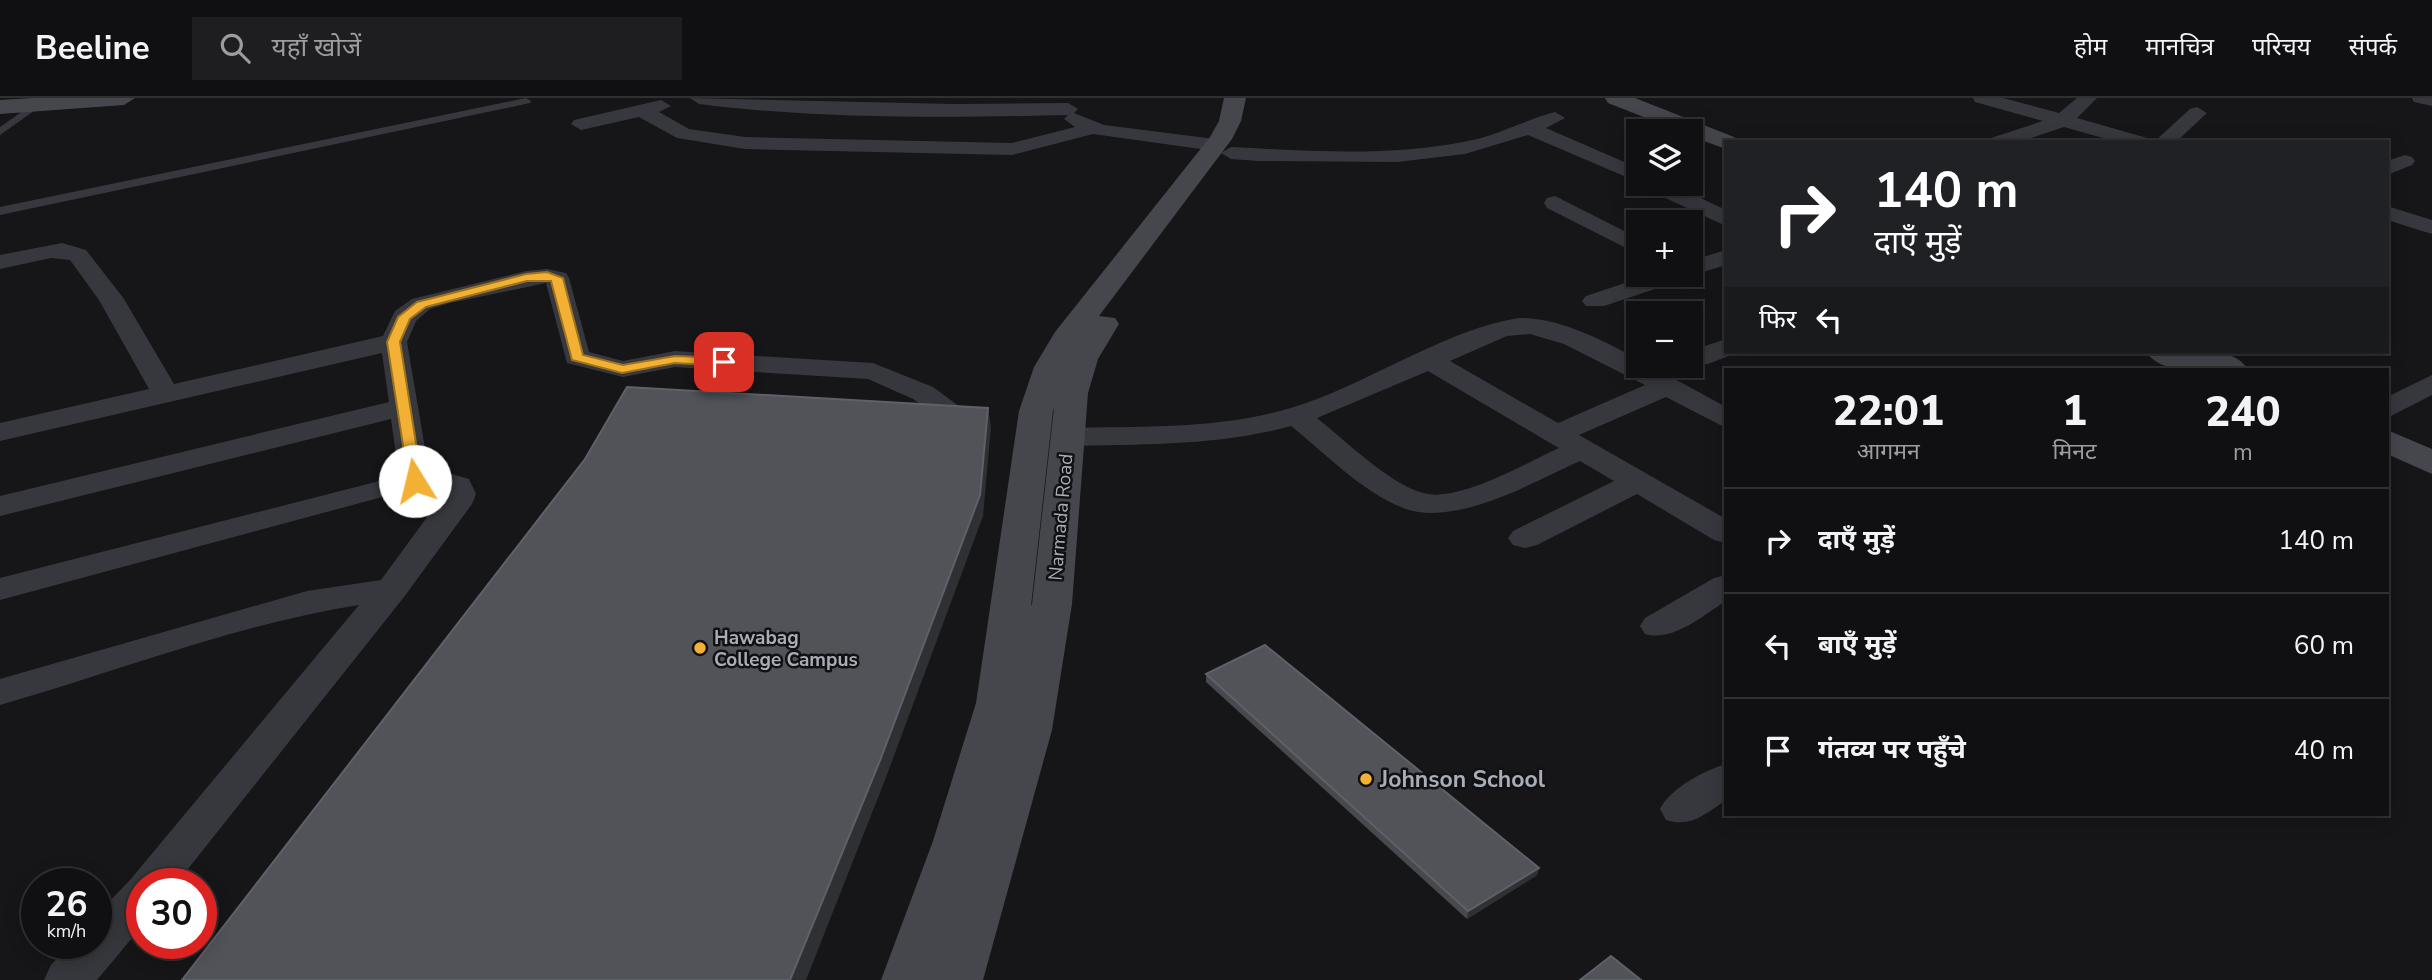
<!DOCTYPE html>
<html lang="hi">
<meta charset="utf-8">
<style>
:root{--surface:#101012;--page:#1e1e20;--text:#f1f3f6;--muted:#9c9d9f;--line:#303032}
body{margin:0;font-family:"Nunito Sans","Noto Sans Devanagari",sans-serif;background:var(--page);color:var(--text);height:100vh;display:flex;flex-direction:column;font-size:26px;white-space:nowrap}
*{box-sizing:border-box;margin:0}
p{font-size:23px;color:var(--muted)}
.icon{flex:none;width:38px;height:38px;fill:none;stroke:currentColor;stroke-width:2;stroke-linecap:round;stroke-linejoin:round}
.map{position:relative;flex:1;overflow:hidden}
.panel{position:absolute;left:1724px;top:270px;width:665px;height:448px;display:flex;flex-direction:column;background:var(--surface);border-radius:0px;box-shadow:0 4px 18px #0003,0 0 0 2px var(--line)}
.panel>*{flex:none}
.hud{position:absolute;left:1724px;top:42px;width:665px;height:214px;border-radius:0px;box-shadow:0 4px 18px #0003,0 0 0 2px var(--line);background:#202124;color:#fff;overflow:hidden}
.buttons{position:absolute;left:1626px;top:21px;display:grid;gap:14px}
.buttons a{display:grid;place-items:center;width:77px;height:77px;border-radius:0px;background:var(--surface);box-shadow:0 4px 18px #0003,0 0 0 2px var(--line);font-size:35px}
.speed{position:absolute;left:21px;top:770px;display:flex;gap:14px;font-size:35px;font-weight:700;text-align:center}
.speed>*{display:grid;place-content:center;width:91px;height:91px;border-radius:50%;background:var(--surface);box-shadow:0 4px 18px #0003,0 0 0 2px var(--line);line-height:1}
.speed small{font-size:18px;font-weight:400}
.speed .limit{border:10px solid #d22;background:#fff;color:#111}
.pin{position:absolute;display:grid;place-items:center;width:60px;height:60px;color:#fff;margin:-30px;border-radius:14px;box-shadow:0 4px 10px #0006}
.me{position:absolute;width:77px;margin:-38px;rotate:351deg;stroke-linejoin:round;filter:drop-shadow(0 0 5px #0008)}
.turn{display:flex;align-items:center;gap:24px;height:147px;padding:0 35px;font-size:32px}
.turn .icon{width:91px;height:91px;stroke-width:2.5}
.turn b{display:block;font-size:49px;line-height:60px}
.then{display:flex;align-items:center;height:66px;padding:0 35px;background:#0003;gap:14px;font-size:26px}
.eta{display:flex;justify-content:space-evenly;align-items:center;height:119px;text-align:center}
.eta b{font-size:42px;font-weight:800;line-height:49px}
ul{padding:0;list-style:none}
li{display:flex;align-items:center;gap:21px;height:105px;padding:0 35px;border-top:2px solid var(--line)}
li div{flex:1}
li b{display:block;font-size:26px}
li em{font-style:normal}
header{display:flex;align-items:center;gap:42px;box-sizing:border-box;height:98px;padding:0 35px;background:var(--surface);border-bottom:2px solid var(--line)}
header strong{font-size:33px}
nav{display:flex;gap:38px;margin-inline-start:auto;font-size:24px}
.search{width:490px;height:63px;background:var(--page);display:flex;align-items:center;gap:18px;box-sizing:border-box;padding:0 24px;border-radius:0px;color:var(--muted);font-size:26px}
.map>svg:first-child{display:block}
</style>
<header>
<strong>Beeline</strong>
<div class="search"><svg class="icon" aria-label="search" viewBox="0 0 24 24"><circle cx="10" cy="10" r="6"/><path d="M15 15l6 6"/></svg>यहाँ खोजें</div>
<nav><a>होम</a><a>मानचित्र</a><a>परिचय</a><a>संपर्क</a></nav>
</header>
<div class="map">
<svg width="2432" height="882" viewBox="0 0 2432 882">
<rect width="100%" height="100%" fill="#161618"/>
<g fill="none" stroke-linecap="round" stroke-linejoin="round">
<g fill="#37383d" fill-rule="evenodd">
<path d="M 526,0 L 531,3 L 530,5 L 0,117 L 0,109 Z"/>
<path d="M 37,3 L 41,4 L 41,8 L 0,37 L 0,29 Z"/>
</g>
<g fill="#37383d" fill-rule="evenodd">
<path d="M 690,0 L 953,6 L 1068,5 L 1078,11 L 1074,15 L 1104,27 L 1215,41 L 1225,47 L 1215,53 L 1093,36 L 1012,57 L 745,51 L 677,40 L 639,19 L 581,32 L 571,26 L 574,22 L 661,2 L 671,8 L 659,14 L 689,31 L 745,39 L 1012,45 L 1075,29 L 1064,21 L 1068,17 C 950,20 815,21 699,6 Z"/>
<path d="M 1973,0 L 2003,0 L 2059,15 L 2077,0 L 2097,0 L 2077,20 L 2147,40 L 2150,44 L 2117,44 L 2064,29 L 2019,44 L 1988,44 L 1991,40 L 2043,23 L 1975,4 Z"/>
<path d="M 2412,0 L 2432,0 L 2432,8 L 2414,4 Z"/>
<path d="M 2197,9 L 2207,15 L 2176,44 L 2154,44 L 2190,11 Z"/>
<path d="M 1555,14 L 1565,20 L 1546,30 L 1638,70 L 1638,84 L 1528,37 L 1465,56 L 1397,64 L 1258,63 L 1231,61 L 1221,55 L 1231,49 C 1309,53 1391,59 1468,43 C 1498,37 1525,22 1555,14 Z"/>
<path d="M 2405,57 L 2412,59 L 2415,63 L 2412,67 L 2387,77 L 2387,63 Z"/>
<path d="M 1643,86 L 1671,86 L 1726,112 L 1726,128 L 1646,91 Z"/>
<path d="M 1555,98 L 1638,140 L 1638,156 L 1547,110 L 1544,105 L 1547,100 Z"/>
<path d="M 2387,108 L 2432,122 L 2432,136 L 2387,122 Z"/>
<path d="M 62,145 L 86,152 L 124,201 L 174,286 L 383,238 L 395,213 L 412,201 L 526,173 L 547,171 L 566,175 L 569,180 L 589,254 L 623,263 L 675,253 L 873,265 L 933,289 L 971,317 L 966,323 L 956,326 L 946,323 L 913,301 L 868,281 L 675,269 L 623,279 L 567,265 L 546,185 L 450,205 L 430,211 L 416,223 L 407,244 L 429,374 L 441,373 L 469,381 L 476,396 L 472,406 L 404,499 L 176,786 L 142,786 L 142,828 L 97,882 L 44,882 L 51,867 L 71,845 L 96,845 L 96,817 L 130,782 L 359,507 C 237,526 119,573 0,607 L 0,581 L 307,493 L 381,482 L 444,396 L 439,392 L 386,398 L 0,502 L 0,480 L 399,378 L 391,321 L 0,418 L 0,398 L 389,304 L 382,255 L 0,343 L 0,325 L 149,291 L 99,202 L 70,162 L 51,160 L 0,171 L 0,157 Z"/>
<path d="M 1726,152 L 1726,167 L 1690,178 L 1685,177 L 1682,182 L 1604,208 L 1586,208 L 1582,203 L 1586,198 L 1649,177 L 1690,177 L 1690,163 Z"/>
<path d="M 1519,220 C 1561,220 1601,242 1638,261 L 1638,268 L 1651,268 L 1726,309 L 1726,330 L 1666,299 L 1579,337 L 1726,421 L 1726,445 L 1714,442 L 1637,396 L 1537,447 L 1525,450 L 1513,447 L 1508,440 L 1513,433 L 1614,383 L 1580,363 C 1533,384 1455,430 1403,410 C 1361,393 1326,356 1291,328 C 1218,348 1143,346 1068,348 L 1057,345 L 1053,339 L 1057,333 L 1068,330 C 1147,328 1230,332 1306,305 C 1375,281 1448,231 1519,220 ZM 1530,236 L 1564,246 L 1645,287 L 1558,325 L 1450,263 L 1507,238 ZM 1428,273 L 1545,342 L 1559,350 C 1526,365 1463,402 1428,396 C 1393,390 1345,342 1317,320 Z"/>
<path d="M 1726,241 L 1726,254 L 1736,255 L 1708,266 L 1690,266 L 1690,253 Z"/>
<path d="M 2432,277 L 2432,297 L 2387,320 L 2387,299 Z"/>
<path d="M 1726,477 L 1726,503 C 1702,518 1673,544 1645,536 L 1640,528 L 1645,520 L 1714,480 Z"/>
<path d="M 1726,666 L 1726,702 C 1705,716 1691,730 1666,722 L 1660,711 C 1671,690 1703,673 1726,666 Z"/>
</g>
<g fill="#45474d" fill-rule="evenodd">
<path d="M 33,0 L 135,0 L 124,7 L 0,16 L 0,2 Z"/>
<path d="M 1224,0 L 1246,0 L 1241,23 L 1232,41 L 1099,218 L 1115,220 L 1119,226 L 1098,261 L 1088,295 L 1072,506 L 1052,632 L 983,882 L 881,882 L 933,743 L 976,605 L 1019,313 L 1034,269 L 1055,234 L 1210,39 L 1219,23 ZM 1054,310 L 1032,506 L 1031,508 L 1053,313 Z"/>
<path d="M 1605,0 L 1635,0 L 1734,39 L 1738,44 L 1726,44 L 1726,51 L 1690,38 L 1690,33 L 1679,33 L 1608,5 Z"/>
<path d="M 2146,254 C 2175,253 2230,244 2248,271 C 2219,272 2165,281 2146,254 Z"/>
<path d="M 2387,332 L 2432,351 L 2432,376 L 2387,356 Z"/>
</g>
</g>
<path fill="#47494d" d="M 1206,576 L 1539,770 L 1537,777 L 1467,821 L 1206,584 Z"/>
<g fill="#2f3033">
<path d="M 988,310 L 991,329 L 983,418 L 885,682 L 806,882 L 790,882 Z"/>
<path d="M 1539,770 L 1537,777 L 1467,821 L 1468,813 Z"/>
</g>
<g fill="#525359" stroke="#5f6168" stroke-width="2">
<path d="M 627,289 L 988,310 L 980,397 L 881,660 L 790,882 L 182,882 L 585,361 Z"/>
<path d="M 1265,547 L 1539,770 L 1468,813 L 1206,576 Z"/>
<path d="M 1611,858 L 1641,882 L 1580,882 Z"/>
</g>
<path fill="#f2b134" stroke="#9d7322" stroke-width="2" d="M 547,174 L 563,180 L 583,257 L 623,267 L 675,258 L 724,260 L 731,264 L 724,268 L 675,265 L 622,275 L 572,262 L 551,183 L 527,183 L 426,209 L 410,221 L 400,244 L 422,383 L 415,387 L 409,386 L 387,244 L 398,219 L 417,204 L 526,176 Z"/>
<g fill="#f2b134" stroke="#111113" stroke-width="2.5">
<circle cx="700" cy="550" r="7"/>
<circle cx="1366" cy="681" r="7"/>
</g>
<g text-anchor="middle" stroke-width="5" stroke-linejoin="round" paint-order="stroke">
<g font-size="19" fill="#a8adb8" stroke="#111113">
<text transform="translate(1060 419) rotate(-85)" y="7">Narmada Road</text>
</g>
<g font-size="19" font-weight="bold" fill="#a8adb8" stroke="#111113" text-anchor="start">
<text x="714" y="546">Hawabag<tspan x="714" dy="22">College Campus</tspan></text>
</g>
<g font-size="23" font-weight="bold" fill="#a8adb8" stroke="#111113" text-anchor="start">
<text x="1380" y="689">Johnson School</text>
</g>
</g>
</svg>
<div class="buttons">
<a><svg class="icon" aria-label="layers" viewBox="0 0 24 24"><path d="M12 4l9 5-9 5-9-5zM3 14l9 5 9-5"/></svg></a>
<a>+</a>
<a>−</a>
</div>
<div class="speed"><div>26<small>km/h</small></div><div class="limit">30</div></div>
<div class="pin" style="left:724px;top:264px;background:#d93025"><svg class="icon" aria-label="arrive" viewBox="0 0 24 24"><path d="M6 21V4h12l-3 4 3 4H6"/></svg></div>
<svg class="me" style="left:415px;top:383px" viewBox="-20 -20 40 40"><circle r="19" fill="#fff"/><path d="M0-13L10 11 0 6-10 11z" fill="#f2b134"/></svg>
<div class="hud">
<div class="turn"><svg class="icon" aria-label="right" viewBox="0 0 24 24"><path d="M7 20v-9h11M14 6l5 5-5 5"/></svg><div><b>140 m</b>दाएँ मुड़ें</div></div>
<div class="then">फिर<svg class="icon" aria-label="left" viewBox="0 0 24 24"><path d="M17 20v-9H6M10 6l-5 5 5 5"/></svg></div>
</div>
<section class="panel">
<div class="eta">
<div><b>22:01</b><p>आगमन</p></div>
<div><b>1</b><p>मिनट</p></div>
<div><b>240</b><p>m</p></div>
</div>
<ul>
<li><svg class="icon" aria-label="right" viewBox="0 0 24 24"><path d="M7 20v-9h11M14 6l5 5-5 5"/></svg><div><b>दाएँ मुड़ें</b></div><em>140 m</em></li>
<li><svg class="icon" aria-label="left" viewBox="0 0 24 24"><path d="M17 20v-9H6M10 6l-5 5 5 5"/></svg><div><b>बाएँ मुड़ें</b></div><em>60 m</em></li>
<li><svg class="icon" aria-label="arrive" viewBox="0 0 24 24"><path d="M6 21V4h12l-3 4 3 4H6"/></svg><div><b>गंतव्य पर पहुँचे</b></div><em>40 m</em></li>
</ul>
</section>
</div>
